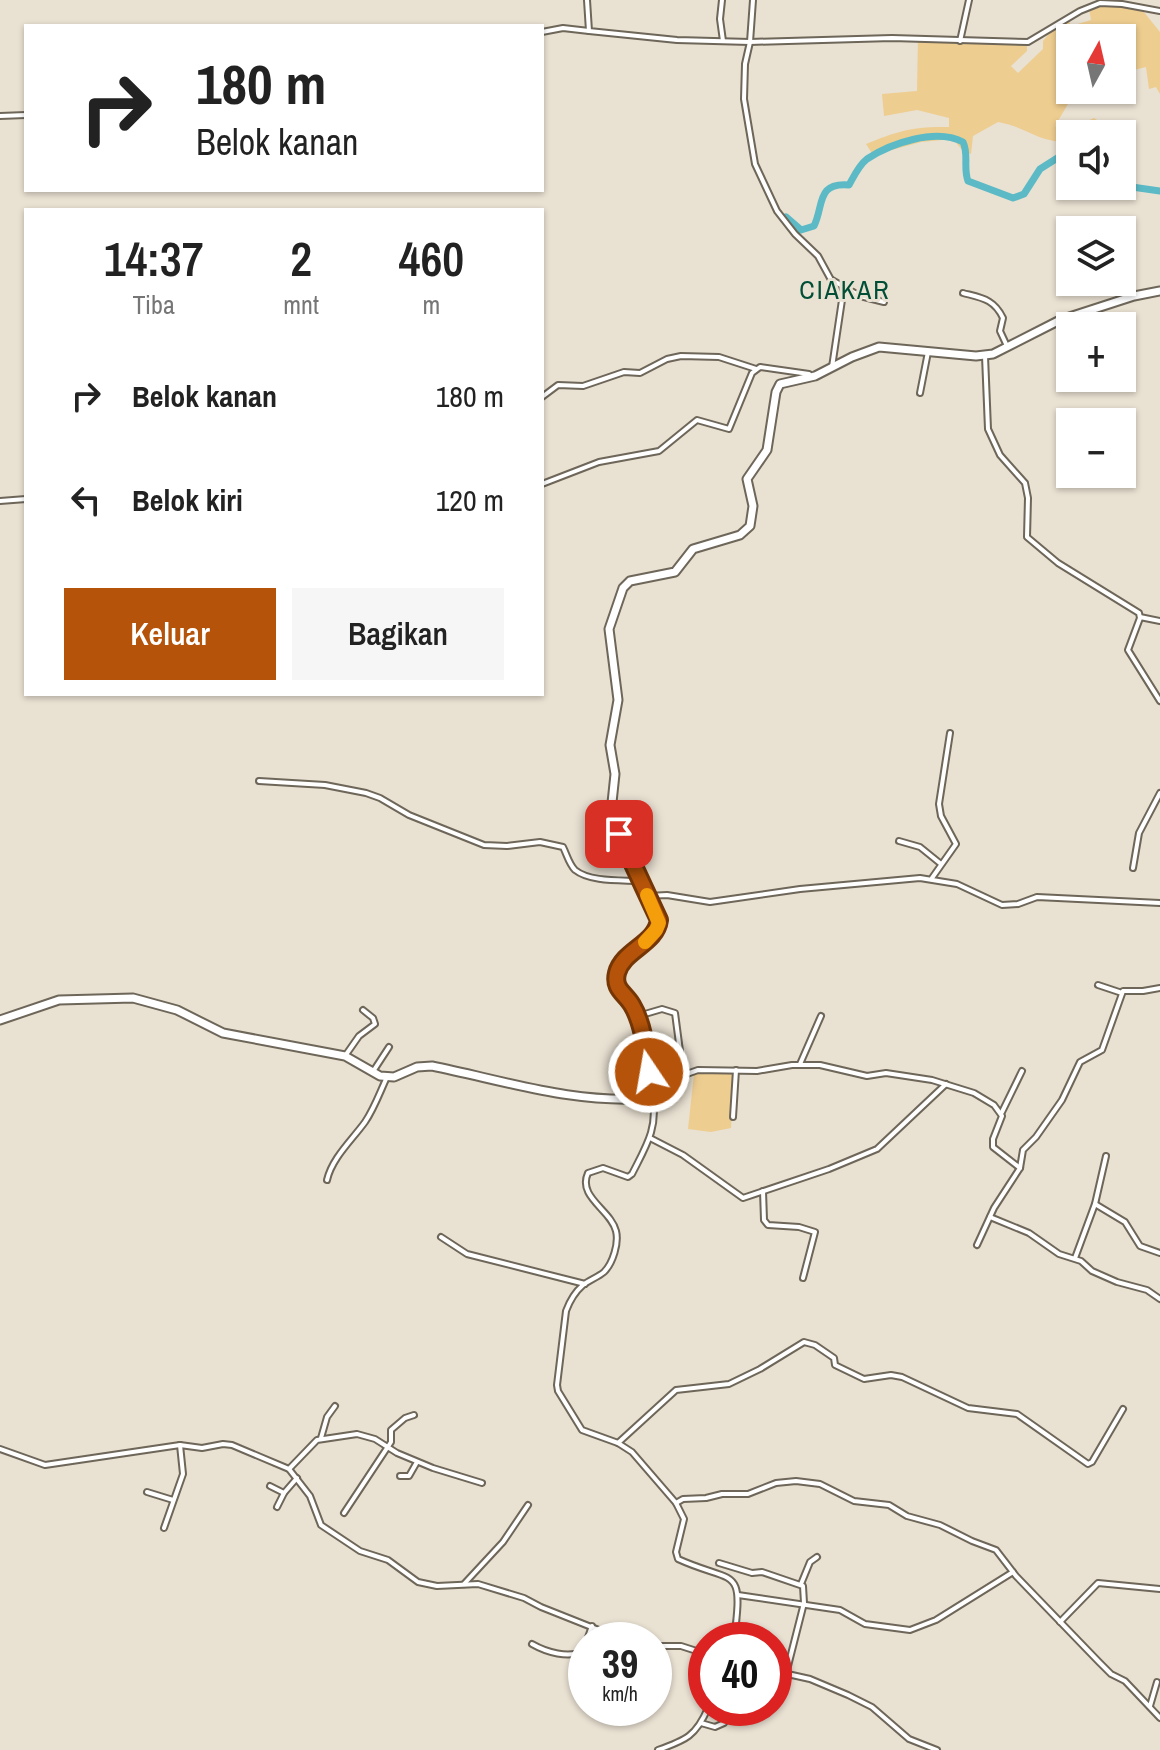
<!DOCTYPE html>
<html lang="id">
<meta charset="utf-8">
<style>
:root{--surface:#fff;--page:#f6f6f6;--text:#222;--muted:#767676;--accent:#b45309}
body{margin:0;font-family:"Archivo Narrow",sans-serif;background:var(--page);color:var(--text);height:100vh;display:flex;flex-direction:column;font-size:30px;white-space:nowrap}
*{box-sizing:border-box;margin:0}
p{font-size:26px;color:var(--muted)}
.icon{flex:none;width:44px;height:44px;fill:none;stroke:currentColor;stroke-width:2;stroke-linecap:round;stroke-linejoin:round}
.map{position:relative;flex:1;overflow:hidden}
.sheet{position:absolute;left:24px;top:208px;width:520px;height:488px;display:flex;flex-direction:column;background:var(--surface);border-radius:0px;box-shadow:0 2px 6px #0004}
.sheet>*{flex:none}
.hud{position:absolute;left:24px;top:24px;width:520px;height:168px;border-radius:0px;box-shadow:0 2px 6px #0004;background:#fff;color:var(--text);overflow:hidden}
.needle{width:52px;rotate:8deg}
.fabs{position:absolute;left:1056px;top:24px;display:grid;gap:16px}
.fabs a{display:grid;place-items:center;width:80px;height:80px;border-radius:0px;background:var(--surface);box-shadow:0 2px 6px #0004;font-size:40px}
.speed{position:absolute;left:568px;top:1622px;display:flex;gap:16px;font-size:40px;font-weight:700;text-align:center}
.speed>*{display:grid;place-content:center;width:104px;height:104px;border-radius:50%;background:var(--surface);box-shadow:0 2px 6px #0004;line-height:1}
.speed small{font-size:20px;font-weight:400}
.speed .limit{border:12px solid #d22;background:#fff;color:#111}
.pin{position:absolute;display:grid;place-items:center;width:68px;height:68px;color:#fff;margin:-34px;border-radius:16px;box-shadow:0 4px 12px #0006}
.me{position:absolute;width:88px;margin:-44px;rotate:348deg;stroke-linejoin:round;filter:drop-shadow(0 0 6px #0008)}
.turn{display:flex;align-items:center;gap:28px;height:168px;padding:0 40px;font-size:36px}
.turn .icon{width:104px;height:104px;stroke-width:2.5}
.turn b{display:block;font-size:56px;line-height:68px}
.eta{display:flex;justify-content:space-evenly;align-items:center;height:136px;text-align:center}
.eta b{font-size:48px;font-weight:600;line-height:56px}
.cta{display:flex;gap:16px;margin-top:auto;padding:16px 40px}
.cta a{flex:1;height:92px;border-radius:0px;background:var(--accent);color:#fff;font-size:32px;font-weight:600;line-height:92px;text-align:center}
.cta a+a{background:var(--page);color:var(--text)}
ul{padding:0;list-style:none}
li{display:flex;align-items:center;gap:24px;height:104px;padding:0 40px}
li div{flex:1}
li b{display:block;font-size:30px}
li em{font-style:normal}
.map>svg:first-child{display:block}
</style>
<div class="map">
<svg width="1160" height="1750" viewBox="0 0 1160 1750">
<rect width="100%" height="100%" fill="#e9e1d2"/>
<g fill="#eecd90">
<path d="M 1109,3 L 1124,3 L 1143,11 L 1160,32 L 1160,94 L 1156,87 L 1149,89 L 1146,67 L 1122,73 L 1122,38 L 1070,38 L 1070,90 L 1085,90 L 1068,104 L 1055,126 L 1072,128 L 1094,118 L 1104,125 L 1106,132 L 1100,134 L 1070,134 L 1070,142 C 1038,143 1027,127 998,122 L 973,136 L 971,154 L 963,151 L 953,139 L 921,142 L 873,155 L 866,144 C 897,131 915,126 949,127 L 949,118 L 917,110 L 884,116 L 882,94 L 917,91 L 918,37 L 1027,43 L 1027,51 L 1011,66 L 1018,73 L 1043,49 L 1043,41 L 1052,30 L 1068,18 L 1071,26 L 1091,20 L 1089,8 Z"/>
<path d="M 734,1072 L 731,1128 L 711,1132 L 688,1129 L 694,1074 Z"/>
</g>
<g fill="none" stroke-linecap="round" stroke-linejoin="round">
<g stroke="#5bbac5" stroke-width="7">
<path d="M 1091,134 L 1095,132 L 1099,134"/>
<path d="M 1122,182 L 1132,187 L 1160,191"/>
<path d="M 786,217 L 801,230 L 814,226 C 824,206 816,182 849,185 C 854,176 859,165 867,159 C 891,143 936,128 963,142 C 969,154 963,168 968,181 L 1013,198 L 1024,194 L 1040,169 L 1070,150"/>
</g>
<g stroke="#6d6659" stroke-width="8">
<g id="street">
<path d="M 587,0 L 589,31 L 677,40 L 750,42 L 892,38 L 1028,42 L 1080,11 L 1100,3 L 1122,4 L 1160,11"/>
<path d="M 722,0 L 720,19 L 723,41"/>
<path d="M 753,0 L 750,42 L 745,64 L 744,99 L 755,164 L 777,211 L 795,234 L 818,256 L 842,300 L 832,367"/>
<path d="M 542,32 L 563,28 L 589,31"/>
<path d="M 960,41 L 969,0"/>
<path d="M 0,116 L 26,115"/>
<path d="M 832,280 L 860,296 L 884,302"/>
<path d="M 963,293 C 982,298 994,299 1003,318 L 1000,331 L 1007,346"/>
<path d="M 985,356 L 988,429 L 1000,455 L 1025,483 L 1028,498 L 1027,537 L 1058,563 L 1139,613 L 1140,618 L 1128,650 L 1160,701"/>
<path d="M 920,393 L 928,352"/>
<path d="M 542,397 L 558,385 L 583,386 L 624,372 L 640,373 L 667,359 L 681,356 L 719,357 L 756,369"/>
<path d="M 542,484 L 599,462 L 659,451 L 697,420 L 729,429 L 752,373 L 760,367 L 809,374"/>
<path d="M 0,501 L 26,499"/>
<path d="M 1140,617 L 1160,621"/>
<path d="M 259,781 L 325,785 L 366,793 L 380,798 L 409,815 L 484,845 L 507,846 L 540,842 L 563,847 C 567,855 569,864 575,870 C 590,882 620,880 639,881"/>
<path d="M 899,841 L 920,847 L 941,864"/>
<path d="M 1133,868 L 1139,833 L 1160,793"/>
<path d="M 932,878 L 956,844 L 941,816 L 939,804 L 950,733"/>
<path d="M 648,896 L 667,895 L 710,902 L 800,889 L 920,878 L 957,884 L 1002,905 L 1018,904 L 1037,897 L 1160,903"/>
<path d="M 1098,985 L 1122,993"/>
<path d="M 638,1016 L 662,1009 L 675,1013 L 683,1074"/>
<path d="M 345,1056 L 359,1036 L 375,1024 L 373,1018 L 363,1010"/>
<path d="M 800,1064 L 821,1016"/>
<path d="M 374,1070 L 389,1047"/>
<path d="M 652,1079 L 681,1076 L 698,1070 L 757,1071 L 792,1065 L 820,1065 L 867,1076 L 886,1073 L 932,1080 L 974,1093 L 994,1105 L 1002,1116 L 993,1139 L 993,1147 L 1020,1168"/>
<path d="M 652,1098 C 659,1127 645,1148 632,1174 L 628,1177 L 603,1168 L 588,1173 C 577,1197 611,1210 616,1231 C 619,1243 613,1263 604,1272 C 598,1277 590,1280 583,1285 C 575,1292 570,1300 566,1311 L 557,1385 L 558,1391 L 582,1430 L 618,1443 L 632,1452 L 676,1503 L 684,1519 L 676,1552 L 678,1559 C 735,1585 744,1563 734,1640"/>
<path d="M 1002,1112 L 1022,1071"/>
<path d="M 733,1117 L 736,1070"/>
<path d="M 650,1138 L 683,1155 L 743,1198 L 829,1169 L 877,1149 L 946,1084"/>
<path d="M 327,1180 C 332,1158 352,1140 365,1122 C 374,1109 380,1092 387,1077"/>
<path d="M 763,1191 L 764,1220 L 768,1225 L 799,1227 L 815,1232 L 803,1278"/>
<path d="M 1095,1204 L 1125,1222 L 1140,1246 L 1160,1253"/>
<path d="M 990,1217 L 1029,1233 L 1059,1254 L 1081,1261 L 1092,1271 L 1117,1282 L 1147,1290 L 1160,1299"/>
<path d="M 441,1237 L 467,1254 L 585,1284"/>
<path d="M 977,1245 L 994,1208 L 1020,1168 L 1023,1150 L 1036,1137 L 1062,1100 L 1080,1062 L 1102,1050 L 1123,991 L 1143,991 L 1160,988"/>
<path d="M 1075,1258 L 1095,1204 L 1106,1156"/>
<path d="M 321,1438 L 327,1417 L 335,1406"/>
<path d="M 618,1443 L 676,1390 L 729,1384 L 760,1369 L 804,1342 L 815,1345 L 834,1358 L 835,1365 L 864,1379 L 891,1375 L 902,1377 L 968,1408 L 1017,1414 L 1088,1464 L 1092,1462 L 1123,1409"/>
<path d="M 0,1449 L 45,1465 L 180,1445 L 202,1448 L 223,1444 L 232,1445 L 289,1469 L 310,1496 L 321,1525 L 360,1551 L 388,1560 L 418,1582 L 437,1586 L 478,1584 L 524,1598 L 541,1607 L 624,1640"/>
<path d="M 289,1469 L 317,1440 L 357,1434 L 375,1439 L 397,1453 L 433,1468 L 482,1483"/>
<path d="M 400,1476 L 409,1476 L 417,1462"/>
<path d="M 270,1486 L 284,1493 L 297,1478"/>
<path d="M 147,1492 L 173,1500"/>
<path d="M 676,1503 L 683,1499 L 706,1498 L 722,1494 L 748,1494 L 776,1483 L 796,1481 L 820,1484 L 854,1501 L 889,1505 L 907,1516 L 940,1525 L 972,1541 L 996,1550 L 1016,1576 L 1099,1662 L 1111,1674 L 1125,1681 L 1160,1718"/>
<path d="M 277,1507 L 284,1493"/>
<path d="M 344,1513 L 391,1442 L 391,1430 L 405,1418 L 414,1415"/>
<path d="M 164,1528 L 183,1474 L 180,1445"/>
<path d="M 719,1563 L 752,1573 L 762,1572 L 803,1586 L 804,1603 L 786,1674"/>
<path d="M 464,1584 L 503,1542 L 528,1505"/>
<path d="M 801,1584 L 810,1562 L 817,1557"/>
<path d="M 738,1595 L 840,1610 L 865,1624 L 910,1630 L 936,1620 L 1013,1572"/>
<path d="M 1060,1622 L 1098,1583 L 1160,1589"/>
<path d="M 587,1640 L 592,1626"/>
<path d="M 532,1644 C 546,1652 569,1659 583,1651 L 586,1642"/>
<path d="M 654,1646 L 681,1646 L 706,1654"/>
<path d="M 774,1671 L 810,1679 L 848,1695 L 872,1707 L 909,1739 L 937,1750"/>
<path d="M 1150,1706 L 1157,1682"/>
<path d="M 701,1723 L 715,1727 L 724,1723 L 732,1708"/>
<path d="M 658,1750 C 686,1740 696,1736 708,1708"/>
</g>
</g>
<g stroke="#6d6659" stroke-width="11">
<path id="secondary" d="M 0,1020 L 59,1000 L 133,998 L 177,1010 L 223,1033 L 345,1056 L 380,1076 L 394,1077 L 417,1067 L 432,1066 C 506,1081 576,1105 652,1098 C 650,1069 647,1033 633,1006 C 627,995 614,991 616,975 C 620,952 652,945 659,923 L 611,812 L 615,774 L 610,745 L 618,700 L 609,629 L 623,588 L 630,581 L 675,572 L 693,549 L 740,535 L 750,526 L 753,506 L 747,479 L 767,450 L 776,392 L 780,384 L 815,376 L 852,357 L 879,347 L 976,356 L 993,354 L 1060,320 L 1134,296 L 1160,291"/>
</g>
<use href="#street" stroke="#fff" stroke-width="4"/>
<use href="#secondary" stroke="#fff" stroke-width="7"/>
</g>
<g fill="none" stroke-linecap="round" stroke-linejoin="round">
<g stroke="#753606" stroke-width="20">
<path id="route" d="M 619,834 L 659,920 C 656,944 623,950 617,973 C 613,989 625,993 632,1005 C 643,1023 646,1051 649,1072"/>
</g>
<use href="#route" stroke="#b45309" stroke-width="14"/>
<path stroke="#f59e0b" stroke-width="14" d="M 645,942 L 656,930 L 659,923 L 647,895"/>
</g>
<g text-anchor="middle" stroke-width="6" stroke-linejoin="round" paint-order="stroke">
<g font-size="26" letter-spacing="2" fill="#004e36" stroke="#e9e1d2">
<text x="845" y="299">CIAKAR</text>
</g>
</g>
</svg>
<div class="fabs">
<a><svg class="needle" viewBox="-14 -14 28 28"><path d="M0-13l5 13h-10z" fill="#e53935"/><path d="M0 13l5-13h-10z" fill="#767676"/></svg></a>
<a><svg class="icon" aria-label="sound" viewBox="0 0 24 24"><path d="M4 9h4l5-4v14l-5-4H4zM17 9q2 3 0 6"/></svg></a>
<a><svg class="icon" aria-label="layers" viewBox="0 0 24 24"><path d="M12 4l9 5-9 5-9-5zM3 14l9 5 9-5"/></svg></a>
<a>+</a>
<a>−</a>
</div>
<div class="speed"><div>39<small>km/h</small></div><div class="limit">40</div></div>
<div class="pin" style="left:619px;top:834px;background:#d93025"><svg class="icon" aria-label="arrive" viewBox="0 0 24 24"><path d="M6 21V4h12l-3 4 3 4H6"/></svg></div>
<svg class="me" style="left:649px;top:1072px" viewBox="-20 -20 40 40"><circle r="17" fill="#b45309" stroke="#fff" stroke-width="3"/><path d="M0-11L8 9 0 5-8 9z" fill="#fff"/></svg>
<div class="hud">
<div class="turn"><svg class="icon" aria-label="right" viewBox="0 0 24 24"><path d="M7 20v-9h11M14 6l5 5-5 5"/></svg><div><b>180 m</b>Belok kanan</div></div>
</div>
<section class="sheet">
<div class="eta">
<div><b>14:37</b><p>Tiba</p></div>
<div><b>2</b><p>mnt</p></div>
<div><b>460</b><p>m</p></div>
</div>
<ul>
<li><svg class="icon" aria-label="right" viewBox="0 0 24 24"><path d="M7 20v-9h11M14 6l5 5-5 5"/></svg><div><b>Belok kanan</b></div><em>180 m</em></li>
<li><svg class="icon" aria-label="left" viewBox="0 0 24 24"><path d="M17 20v-9H6M10 6l-5 5 5 5"/></svg><div><b>Belok kiri</b></div><em>120 m</em></li>
</ul>
<div class="cta"><a>Keluar</a><a>Bagikan</a></div>
</section>
</div>
